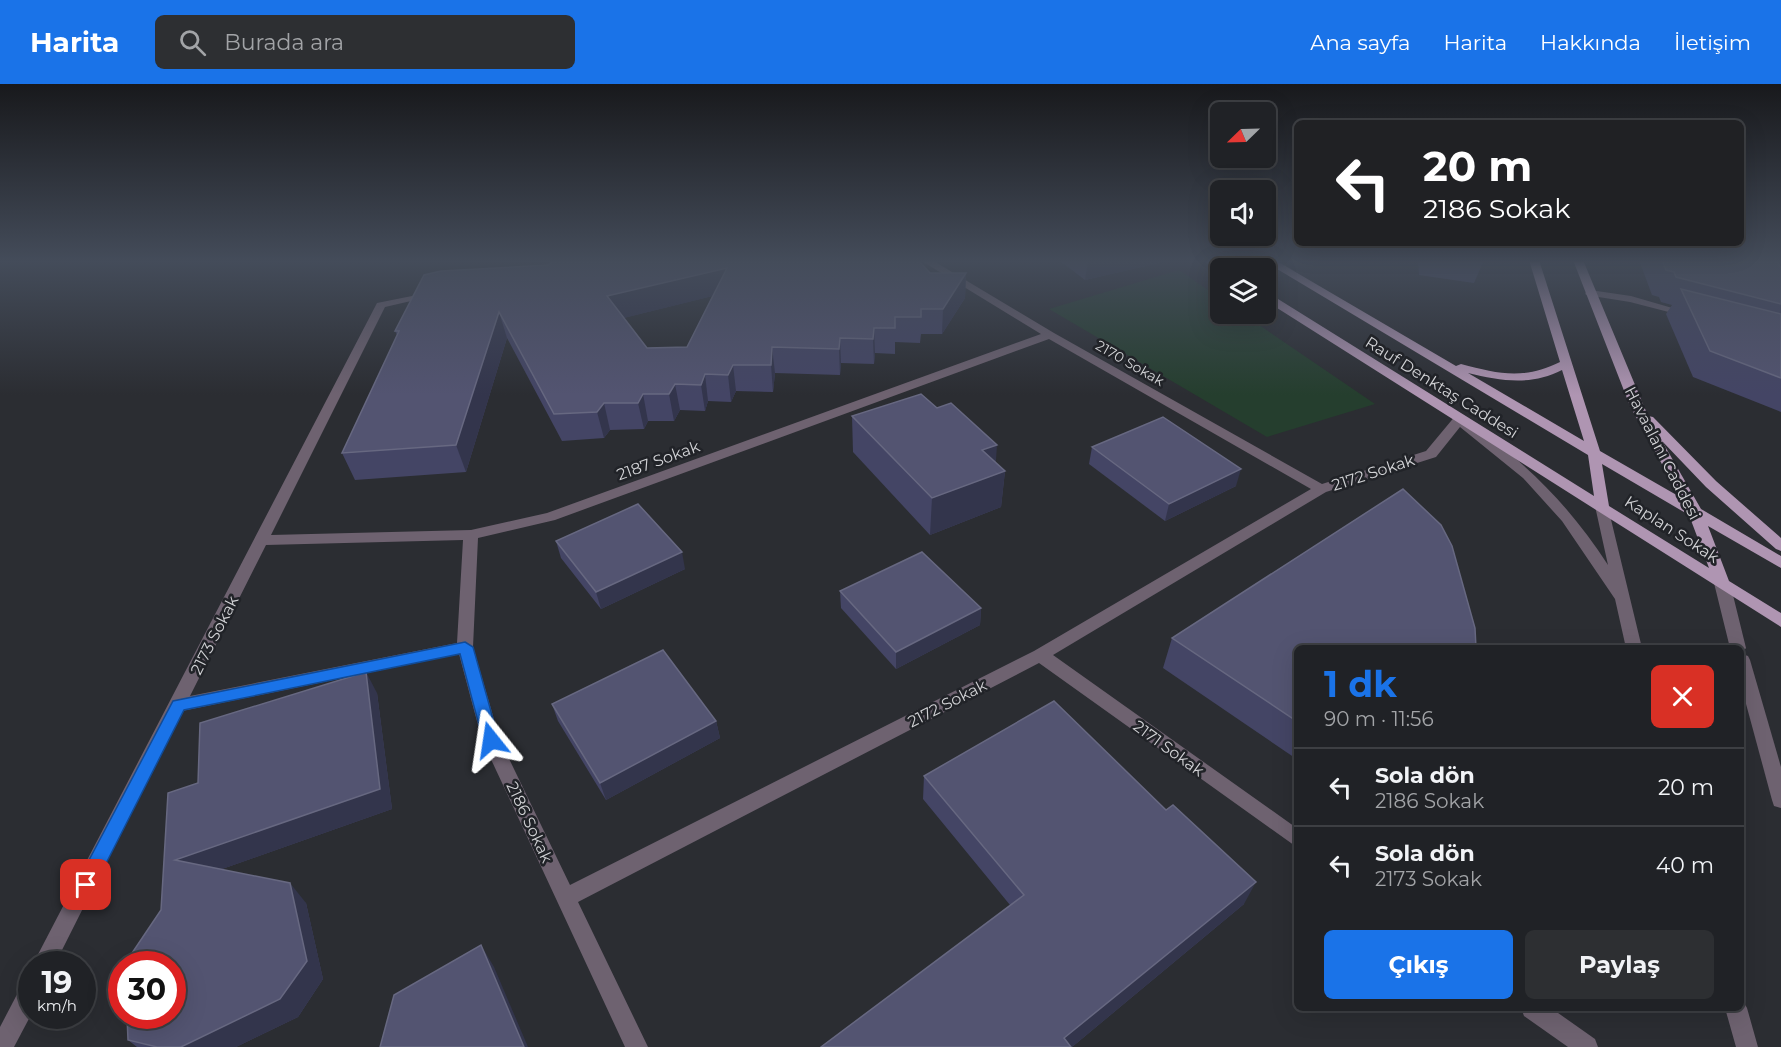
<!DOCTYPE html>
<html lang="tr">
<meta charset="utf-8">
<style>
:root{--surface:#202226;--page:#2d2f32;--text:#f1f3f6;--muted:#a2a4a7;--line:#3d3f43;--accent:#1a73e8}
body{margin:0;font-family:Montserrat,sans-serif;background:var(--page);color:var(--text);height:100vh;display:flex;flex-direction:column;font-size:22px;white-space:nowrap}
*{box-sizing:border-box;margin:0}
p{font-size:20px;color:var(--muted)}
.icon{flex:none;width:33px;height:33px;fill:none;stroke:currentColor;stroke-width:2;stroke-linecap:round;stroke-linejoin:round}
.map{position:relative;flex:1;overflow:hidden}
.details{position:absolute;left:1294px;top:561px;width:450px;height:366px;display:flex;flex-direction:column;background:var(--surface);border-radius:9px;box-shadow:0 6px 24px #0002,0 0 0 2px var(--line)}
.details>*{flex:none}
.top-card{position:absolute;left:1294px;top:36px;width:450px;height:126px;border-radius:9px;box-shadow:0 6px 24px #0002,0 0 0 2px var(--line);background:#202124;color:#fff;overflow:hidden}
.needle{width:39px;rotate:247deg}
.controls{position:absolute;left:1210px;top:18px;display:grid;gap:12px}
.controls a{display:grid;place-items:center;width:66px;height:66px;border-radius:9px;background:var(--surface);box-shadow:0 6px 24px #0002,0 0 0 2px var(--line);font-size:30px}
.speed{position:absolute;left:18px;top:867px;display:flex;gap:12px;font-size:30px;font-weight:700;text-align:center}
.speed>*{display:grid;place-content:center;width:78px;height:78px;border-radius:50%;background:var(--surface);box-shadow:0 6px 24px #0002,0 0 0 2px var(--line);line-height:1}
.speed small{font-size:15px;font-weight:400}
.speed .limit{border:9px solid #d22;background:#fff;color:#111}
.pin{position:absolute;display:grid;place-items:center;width:51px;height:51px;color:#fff;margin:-26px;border-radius:12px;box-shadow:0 3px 9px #0006}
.me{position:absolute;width:66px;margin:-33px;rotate:345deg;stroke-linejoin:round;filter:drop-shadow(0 0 4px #0008)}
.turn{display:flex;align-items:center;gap:21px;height:126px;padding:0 30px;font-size:27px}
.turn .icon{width:78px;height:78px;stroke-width:2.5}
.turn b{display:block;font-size:42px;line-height:51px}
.round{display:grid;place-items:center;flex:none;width:63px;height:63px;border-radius:9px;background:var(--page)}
.summary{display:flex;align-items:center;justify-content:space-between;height:102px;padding:0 30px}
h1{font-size:36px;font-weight:700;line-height:45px;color:var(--accent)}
.primary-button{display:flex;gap:12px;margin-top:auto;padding:12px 30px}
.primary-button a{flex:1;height:69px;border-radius:9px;background:var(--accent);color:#fff;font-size:24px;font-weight:700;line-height:69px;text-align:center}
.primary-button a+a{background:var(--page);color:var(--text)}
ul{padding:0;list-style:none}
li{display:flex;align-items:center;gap:18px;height:78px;padding:0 30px;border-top:2px solid var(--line)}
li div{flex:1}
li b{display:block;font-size:22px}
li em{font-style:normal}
header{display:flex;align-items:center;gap:36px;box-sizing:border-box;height:84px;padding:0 30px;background:var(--accent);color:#fff}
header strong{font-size:28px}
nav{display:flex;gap:33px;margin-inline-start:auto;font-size:21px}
.search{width:420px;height:54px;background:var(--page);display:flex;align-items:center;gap:15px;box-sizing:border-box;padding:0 21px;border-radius:9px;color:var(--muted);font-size:22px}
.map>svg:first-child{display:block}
</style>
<header>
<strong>Harita</strong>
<div class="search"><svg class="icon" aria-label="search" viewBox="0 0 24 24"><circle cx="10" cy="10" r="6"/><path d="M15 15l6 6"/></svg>Burada ara</div>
<nav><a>Ana sayfa</a><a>Harita</a><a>Hakkında</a><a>İletişim</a></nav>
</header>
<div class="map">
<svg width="1781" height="963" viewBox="0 0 1781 963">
<rect width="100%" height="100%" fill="#2b2d32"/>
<path fill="#253e2e" d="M 1179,186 L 1221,215 L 1221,230 L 1243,230 L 1375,320 L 1267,353 L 1049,225 Z"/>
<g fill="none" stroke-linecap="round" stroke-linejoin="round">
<g fill="#6e6270" fill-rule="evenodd">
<path d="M 920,176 L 932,176 L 1054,249 L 1322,400 L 1426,367 L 1456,331 L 1464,331 L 1465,336 C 1476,341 1486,350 1495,358 C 1541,393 1576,432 1608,481 L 1595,422 L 1602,418 L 1607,419 L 1642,564 L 1626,564 L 1615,515 L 1562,437 L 1523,394 L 1460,343 L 1436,373 L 1326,408 L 1053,571 L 1298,745 L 1298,764 L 1039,579 L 578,818 L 648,963 L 625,963 L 482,656 L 459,570 L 182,627 L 55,880 L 33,880 L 377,219 L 432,208 L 437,211 L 385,223 L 271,451 L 471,446 L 547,429 L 1041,250 ZM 1049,255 L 1311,405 L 1034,567 L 570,801 L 500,656 L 473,563 L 478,454 L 555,436 ZM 463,456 L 457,559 L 190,612 L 266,461 Z"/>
<path d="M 1590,206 L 1631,212 L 1693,230 L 1688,233 L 1630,218 L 1586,211 L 1585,209 Z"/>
<path d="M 1722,494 L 1730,499 L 1746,564 L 1742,569 L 1742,564 L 1730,564 L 1714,499 Z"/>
<path d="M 1742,570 L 1748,572 L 1750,576 L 1781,683 L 1781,724 L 1774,722 L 1772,716 L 1742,605 Z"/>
<path d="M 32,894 L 32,929 L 14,963 L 0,963 L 0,943 L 24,897 Z"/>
<path d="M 1742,915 L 1747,924 L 1758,963 L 1736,963 L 1725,924 L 1742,924 Z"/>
<path d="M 1521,924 L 1551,924 L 1595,955 L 1598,963 L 1568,963 L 1524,932 Z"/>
</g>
<g fill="#af95b2" fill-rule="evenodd">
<path d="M 1203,176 L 1215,176 L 1226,184 L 1217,186 Z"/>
<path d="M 1262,176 L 1275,176 L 1456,282 L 1461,280 C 1499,290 1523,296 1560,278 L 1529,176 L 1539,176 L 1600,367 L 1680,413 L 1630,322 L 1573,176 L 1583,176 L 1648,332 L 1653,333 L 1716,397 L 1781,454 L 1781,467 L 1776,465 L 1706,403 L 1662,357 L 1701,425 L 1781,472 L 1781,484 L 1708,442 L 1729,497 L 1781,529 L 1781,543 L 1266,217 L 1266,209 L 1270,210 L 1594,412 L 1588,371 ZM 1562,286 L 1584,357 L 1468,289 C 1501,297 1531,302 1562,286 ZM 1602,380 L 1689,431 L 1709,484 L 1609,422 Z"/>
</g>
</g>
<g fill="#444565" fill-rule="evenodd">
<path d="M 1059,176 L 1164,176 L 1163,178 L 1085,196 Z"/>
<path d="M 1418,176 L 1484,176 L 1474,199 L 1419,191 Z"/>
<path d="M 1639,176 L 1781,176 L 1781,181 L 1778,180 L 1781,184 L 1781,328 L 1693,293 L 1666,230 L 1672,221 L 1661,218 L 1659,213 L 1652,211 Z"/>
<path d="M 930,189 L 966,189 L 965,214 L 942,250 L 921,250 L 920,259 L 895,258 L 895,270 L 875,269 L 874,280 L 841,279 L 840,291 L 775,289 L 773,308 L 736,307 L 731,318 L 708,317 L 705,327 L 680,326 L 674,337 L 648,337 L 644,345 L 610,346 L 604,354 L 562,357 L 507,254 L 466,388 L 355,396 L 342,369 L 397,251 L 395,247 L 424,191 ZM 712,212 L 687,263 L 647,264 L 623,234 Z"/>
<path d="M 852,332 L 996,379 L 1005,387 L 1001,423 L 930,451 L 853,368 Z"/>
<path d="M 1092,363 L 1236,402 L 1165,437 L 1089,380 Z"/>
<path d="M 556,457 L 685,485 L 601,525 L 561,474 Z"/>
<path d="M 840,507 L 981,524 L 980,541 L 896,585 L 841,524 Z"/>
<path d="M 1172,554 L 1298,564 L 1298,676 L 1163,584 Z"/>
<path d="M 377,609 L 392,725 L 222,785 L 306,819 L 323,895 L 298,933 L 236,963 L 137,963 L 128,956 L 161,826 Z"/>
<path d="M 552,620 L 716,637 L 720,654 L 606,716 L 558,637 Z"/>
<path d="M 924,692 L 1244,820 L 1072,963 L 1010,821 L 923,715 Z"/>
</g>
<g fill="#33354c">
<path d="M 1088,176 L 1164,176 L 1163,178 L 1085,196 Z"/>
<path d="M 727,184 L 729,208 L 612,237 L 607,212 Z"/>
<path d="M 966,189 L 965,214 L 942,250 L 943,225 Z"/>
<path d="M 499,228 L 507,254 L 466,388 L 456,361 Z"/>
<path d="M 874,244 L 875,269 L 874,280 L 873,255 Z"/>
<path d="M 840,254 L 841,279 L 840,291 L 839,265 Z"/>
<path d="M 772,263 L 775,289 L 773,308 L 771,281 Z"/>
<path d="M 733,281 L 736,307 L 731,318 L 728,291 Z"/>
<path d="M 705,290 L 708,317 L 705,327 L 701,301 Z"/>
<path d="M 675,300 L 680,326 L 674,337 L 669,310 Z"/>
<path d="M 643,310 L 648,337 L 644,345 L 638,319 Z"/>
<path d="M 604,319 L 610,346 L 604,354 L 597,328 Z"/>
<path d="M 997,361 L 995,391 L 1005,387 L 1001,423 L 930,451 L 932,414 L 982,366 Z"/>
<path d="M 1241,385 L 1236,402 L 1165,437 L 1169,420 Z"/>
<path d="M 682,468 L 685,485 L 601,525 L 596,508 Z"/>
<path d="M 981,524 L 980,541 L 896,585 L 896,568 Z"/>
<path d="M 366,588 L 377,609 L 392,725 L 194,795 L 175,776 Z"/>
<path d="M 716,637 L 720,654 L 606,716 L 600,699 Z"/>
<path d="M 1256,798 L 1244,820 L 1072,963 L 1064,954 Z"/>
<path d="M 290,799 L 306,819 L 323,895 L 298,933 L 236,963 L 181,963 Z"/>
<path d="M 481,861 L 494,883 L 528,963 L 524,963 Z"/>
</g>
<g fill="#535471" stroke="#676881" stroke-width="1.5" fill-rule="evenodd">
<path d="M 556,176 L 918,176 L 930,189 L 966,189 L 943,225 L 921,225 L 921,233 L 895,233 L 895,244 L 874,244 L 873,255 L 840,254 L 839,265 L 772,263 L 771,281 L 733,281 L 728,291 L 705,290 L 701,301 L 675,300 L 669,310 L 643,310 L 638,319 L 604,319 L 597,328 L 554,330 L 499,228 L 456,361 L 342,369 L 399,247 L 395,247 L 424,191 L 441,187 L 548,181 ZM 727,184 L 687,263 L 647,264 L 607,212 Z"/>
<path d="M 1662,176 L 1776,176 L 1781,184 L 1781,220 L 1676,193 L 1674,188 L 1666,186 Z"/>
<path d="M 1681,205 L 1781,230 L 1781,294 L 1710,267 Z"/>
<path d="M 921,310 L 937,324 L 951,319 L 997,361 L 982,366 L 1005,387 L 932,414 L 852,332 Z"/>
<path d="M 1163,333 L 1241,385 L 1169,420 L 1092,363 Z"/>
<path d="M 1403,405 L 1441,441 L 1452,462 L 1475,544 L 1476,564 L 1298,564 L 1298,638 L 1172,554 Z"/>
<path d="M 638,420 L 682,468 L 596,508 L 556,457 Z"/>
<path d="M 922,468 L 981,524 L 896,568 L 840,507 Z"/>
<path d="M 663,566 L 716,637 L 600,699 L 552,620 Z"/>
<path d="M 366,588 L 380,705 L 175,776 L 290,799 L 307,877 L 280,915 L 181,963 L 157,963 L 128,956 L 127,932 L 172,932 L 172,880 L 126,880 L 126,878 L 161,826 L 168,709 L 198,699 L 200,639 Z"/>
<path d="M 1054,617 L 1166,726 L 1173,721 L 1256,798 L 1064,954 L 1071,963 L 821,963 L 1024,811 L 924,692 Z"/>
<path d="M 481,861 L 524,963 L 380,963 L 394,911 Z"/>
</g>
<linearGradient id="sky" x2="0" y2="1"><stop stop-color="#18191c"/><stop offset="0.57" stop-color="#444c5a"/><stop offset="1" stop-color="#444c5a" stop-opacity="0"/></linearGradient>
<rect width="1781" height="311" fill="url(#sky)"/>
<path fill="#1a73e8" stroke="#114b97" stroke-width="1.5" d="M 465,558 L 473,563 L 499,656 L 497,661 L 485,661 L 483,656 L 460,570 L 184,626 L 92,807 L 86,809 L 79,807 L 77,801 L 79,795 L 173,617 Z"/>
<g text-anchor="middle" stroke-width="5" stroke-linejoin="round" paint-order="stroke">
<g font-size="14" fill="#d1d2d5" stroke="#212328">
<text transform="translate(1130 279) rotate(30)" y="5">2170 Sokak</text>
</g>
<g font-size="16" fill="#d1d2d5" stroke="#212328">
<text transform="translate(1442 303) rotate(32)" y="6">Rauf Denktaş Caddesi</text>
<text transform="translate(1663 369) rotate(63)" y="6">Havaalanı Caddesi</text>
<text transform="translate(658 376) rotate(-20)" y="6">2187 Sokak</text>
<text transform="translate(1373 388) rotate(-18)" y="6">2172 Sokak</text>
<text transform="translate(1672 445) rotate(33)" y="6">Kaplan Sokak</text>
<text transform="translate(214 551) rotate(-63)" y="6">2173 Sokak</text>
<text transform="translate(947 619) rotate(-27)" y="6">2172 Sokak</text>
<text transform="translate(1169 664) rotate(36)" y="6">2171 Sokak</text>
<text transform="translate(530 738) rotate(65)" y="6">2186 Sokak</text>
</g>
</g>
</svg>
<div class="controls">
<a><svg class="needle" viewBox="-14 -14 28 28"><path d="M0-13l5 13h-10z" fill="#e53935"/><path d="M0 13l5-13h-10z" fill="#a2a4a7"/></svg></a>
<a><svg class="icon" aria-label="sound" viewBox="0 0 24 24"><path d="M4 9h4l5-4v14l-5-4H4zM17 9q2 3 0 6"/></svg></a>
<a><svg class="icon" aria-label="layers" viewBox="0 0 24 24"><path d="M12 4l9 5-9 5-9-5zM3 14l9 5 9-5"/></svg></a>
</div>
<div class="speed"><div>19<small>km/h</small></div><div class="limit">30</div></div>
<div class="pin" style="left:86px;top:801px;background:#d93025"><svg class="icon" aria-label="arrive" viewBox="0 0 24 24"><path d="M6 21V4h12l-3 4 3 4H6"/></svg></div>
<svg class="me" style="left:491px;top:656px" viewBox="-20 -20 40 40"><path d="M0-17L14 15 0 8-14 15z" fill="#1a73e8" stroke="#fff" stroke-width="4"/></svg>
<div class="top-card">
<div class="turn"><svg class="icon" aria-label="left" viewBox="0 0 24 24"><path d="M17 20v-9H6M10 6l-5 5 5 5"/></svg><div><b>20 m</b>2186 Sokak</div></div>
</div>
<section class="details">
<div class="summary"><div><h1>1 dk</h1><p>90 m · 11:56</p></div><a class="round" style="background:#d93025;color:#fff"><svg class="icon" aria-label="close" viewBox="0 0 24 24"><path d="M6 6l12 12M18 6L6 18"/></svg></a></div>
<ul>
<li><svg class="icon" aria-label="left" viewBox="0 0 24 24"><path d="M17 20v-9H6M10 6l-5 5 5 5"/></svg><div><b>Sola dön</b><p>2186 Sokak</p></div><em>20 m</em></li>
<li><svg class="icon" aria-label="left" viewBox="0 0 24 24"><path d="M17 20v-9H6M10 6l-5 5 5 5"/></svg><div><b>Sola dön</b><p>2173 Sokak</p></div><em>40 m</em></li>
</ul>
<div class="primary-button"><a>Çıkış</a><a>Paylaş</a></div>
</section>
</div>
